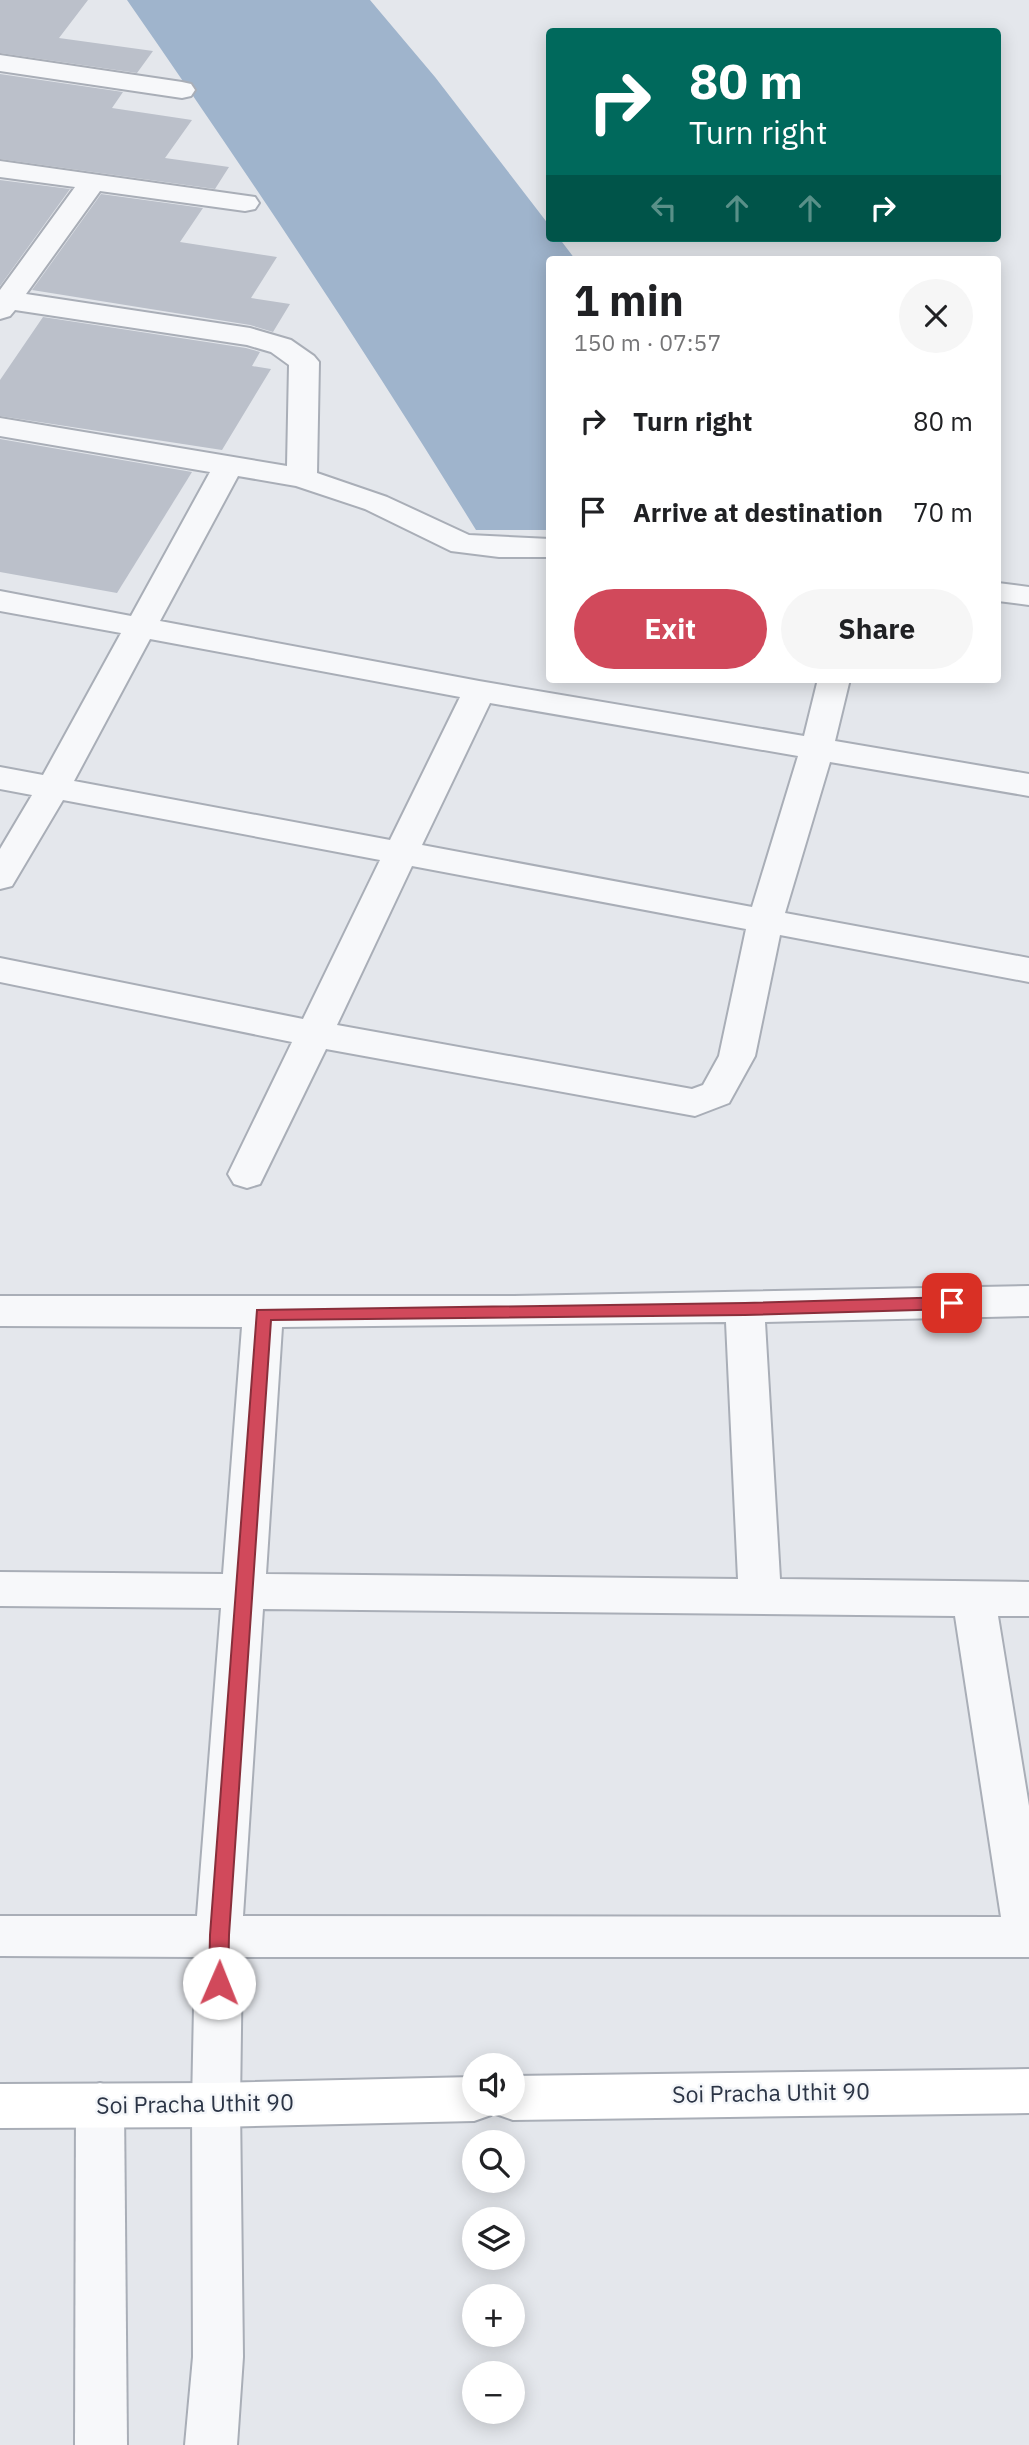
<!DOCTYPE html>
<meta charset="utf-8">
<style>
:root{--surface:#fff;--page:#f6f6f6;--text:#202124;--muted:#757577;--accent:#d1495b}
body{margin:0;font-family:"IBM Plex Sans",sans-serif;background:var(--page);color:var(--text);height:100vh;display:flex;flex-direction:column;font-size:26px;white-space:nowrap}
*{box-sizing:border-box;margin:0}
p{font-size:23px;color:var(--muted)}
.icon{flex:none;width:38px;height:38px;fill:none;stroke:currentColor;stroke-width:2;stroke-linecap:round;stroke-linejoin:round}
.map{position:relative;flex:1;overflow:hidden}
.details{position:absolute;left:546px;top:256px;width:455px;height:427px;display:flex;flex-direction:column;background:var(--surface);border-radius:7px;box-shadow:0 4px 18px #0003}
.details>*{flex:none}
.guide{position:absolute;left:546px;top:28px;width:455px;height:214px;border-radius:7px;box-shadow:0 4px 18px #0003;background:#00695c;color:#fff;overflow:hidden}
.controls{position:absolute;left:462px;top:2053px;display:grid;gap:14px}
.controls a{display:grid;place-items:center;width:63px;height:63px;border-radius:50%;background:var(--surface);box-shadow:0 4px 18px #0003;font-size:35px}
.pin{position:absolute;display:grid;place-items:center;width:60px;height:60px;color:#fff;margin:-30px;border-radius:14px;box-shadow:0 4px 10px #0006}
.me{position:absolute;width:77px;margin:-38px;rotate:1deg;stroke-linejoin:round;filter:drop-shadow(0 0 5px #0008)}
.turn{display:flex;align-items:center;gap:24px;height:147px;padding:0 28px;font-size:32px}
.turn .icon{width:91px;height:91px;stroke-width:2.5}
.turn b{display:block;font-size:49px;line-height:60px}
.lanes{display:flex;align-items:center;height:66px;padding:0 28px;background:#0003;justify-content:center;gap:35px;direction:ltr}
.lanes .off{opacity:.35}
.round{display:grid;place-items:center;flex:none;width:74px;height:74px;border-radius:37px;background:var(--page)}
.summary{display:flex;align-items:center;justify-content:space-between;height:119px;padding:0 28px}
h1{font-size:42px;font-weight:700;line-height:52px}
.action{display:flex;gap:14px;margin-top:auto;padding:14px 28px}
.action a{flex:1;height:80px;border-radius:42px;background:var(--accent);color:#fff;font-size:28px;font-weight:700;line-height:80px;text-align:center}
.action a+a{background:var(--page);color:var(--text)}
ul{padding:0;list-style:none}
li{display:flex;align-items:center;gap:21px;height:91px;padding:0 28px}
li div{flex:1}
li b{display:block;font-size:26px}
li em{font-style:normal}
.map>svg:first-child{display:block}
</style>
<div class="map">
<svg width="1029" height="2445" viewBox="0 0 1029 2445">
<rect width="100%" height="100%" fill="#e4e7ec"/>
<path fill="#9fb4cc" d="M 127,0 L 370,0 L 435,77 L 549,225 L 550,238 L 559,238 L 575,259 L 550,259 L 549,530 L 476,530 C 365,350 248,174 127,0 Z"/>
<g fill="#bbc0ca">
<path d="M 0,0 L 88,0 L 59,38 L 153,51 L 137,73 L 0,53 Z"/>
<path d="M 0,74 L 123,92 L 112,108 L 192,120 L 165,158 L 229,167 L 215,189 L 0,159 Z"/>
<path d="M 0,180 L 70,189 L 0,286 Z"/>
<path d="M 101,194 L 203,208 L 180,242 L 277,257 L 251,298 L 290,304 L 273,332 L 250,325 L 32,290 Z"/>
<path d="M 43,317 L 246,348 L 260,352 L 252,366 L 271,369 L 222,450 L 0,416 L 0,380 Z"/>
<path d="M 0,439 L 192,472 L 117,593 L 0,572 Z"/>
</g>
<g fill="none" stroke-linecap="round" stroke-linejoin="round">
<g stroke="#a9aeb7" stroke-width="4">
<g id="street">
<path d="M 0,55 L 182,82 L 191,84 L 195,90 L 191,96 L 182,98 L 0,71 Z"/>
<path d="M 0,161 L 255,197 L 259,203 L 255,209 L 245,211 L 100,191 L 26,294 L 250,328 L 291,340 L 314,356 L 319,362 L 317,473 L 387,497 L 469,535 L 550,539 L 550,557 L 499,557 L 451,551 L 365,509 L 296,486 L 238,476 L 160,621 L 479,681 L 804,736 L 818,679 L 850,679 L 835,741 L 1029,774 L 1029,796 L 830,762 L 785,913 L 1029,958 L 1029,982 L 780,935 L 755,1056 L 729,1103 L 695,1116 L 326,1049 L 260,1184 L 247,1188 L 234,1184 L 228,1174 L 292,1042 L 0,982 L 0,958 L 303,1019 L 380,860 L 63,800 L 12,886 L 0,889 L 0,849 L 32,795 L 0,789 L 0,767 L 43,775 L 121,633 L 0,611 L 0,591 L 131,616 L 210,472 L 0,436 L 0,418 L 287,466 L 289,365 L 271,352 L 247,345 L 15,310 L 10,316 L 0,319 L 0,290 L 75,187 L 0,177 ZM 150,639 L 460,697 L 390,840 L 74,781 ZM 490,703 L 798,756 L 752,907 L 422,845 ZM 412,866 L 746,929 L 719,1056 L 703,1085 L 692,1089 L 337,1025 Z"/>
<path d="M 998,583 L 1029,587 L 1029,605 L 998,601 Z"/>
<path d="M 1029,1286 L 1029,1316 L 765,1322 L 780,1579 L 1029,1582 L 1029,1616 L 998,1616 L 1029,1806 L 1029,1957 L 242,1957 L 240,2105 L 243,2357 L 237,2445 L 185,2445 L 193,2357 L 192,2105 L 195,1957 L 0,1956 L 0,1916 L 197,1916 L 221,1608 L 0,1606 L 0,1572 L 223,1574 L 242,1327 L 0,1326 L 0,1296 L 514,1296 ZM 726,1322 L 738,1579 L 266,1574 L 282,1327 ZM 263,1609 L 955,1616 L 1001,1917 L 243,1916 Z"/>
<path d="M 100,2083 L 117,2089 L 124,2105 L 127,2445 L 75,2445 L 76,2105 L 83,2089 Z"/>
</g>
</g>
<g stroke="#a9aeb7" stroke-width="4">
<path id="secondary" d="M 1029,2069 L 1029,2113 L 513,2120 L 496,2114 L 494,2109 L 491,2115 L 474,2121 L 216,2127 L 0,2128 L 0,2084 L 216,2083 L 474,2077 L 474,2104 L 513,2104 L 513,2076 Z"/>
</g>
<use href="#street" fill="#f7f8fa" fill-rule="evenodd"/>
<use href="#secondary" fill="#fff" fill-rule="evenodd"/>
</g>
<path fill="#d1495b" stroke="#882f3b" stroke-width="2" d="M 952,1297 L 960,1303 L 952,1309 L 745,1315 L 271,1320 L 229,1935 L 228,1983 L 225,1989 L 219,1992 L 212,1989 L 209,1983 L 210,1935 L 257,1310 L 745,1303 Z"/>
<g text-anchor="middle" stroke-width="5" stroke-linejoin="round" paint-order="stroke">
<g font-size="23" fill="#2b3445" stroke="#f4f6f9">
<text transform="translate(771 2093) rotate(-1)" y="8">Soi Pracha Uthit 90</text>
<text transform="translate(195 2104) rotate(-1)" y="8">Soi Pracha Uthit 90</text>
</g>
</g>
</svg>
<div class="controls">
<a><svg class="icon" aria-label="sound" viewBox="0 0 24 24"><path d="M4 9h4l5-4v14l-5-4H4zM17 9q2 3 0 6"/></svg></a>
<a><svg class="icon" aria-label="search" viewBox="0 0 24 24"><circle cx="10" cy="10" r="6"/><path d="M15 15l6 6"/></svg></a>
<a><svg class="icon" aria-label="layers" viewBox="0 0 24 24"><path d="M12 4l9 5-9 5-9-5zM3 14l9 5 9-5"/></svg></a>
<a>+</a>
<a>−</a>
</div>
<div class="pin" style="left:952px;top:1303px;background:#d93025"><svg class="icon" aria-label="arrive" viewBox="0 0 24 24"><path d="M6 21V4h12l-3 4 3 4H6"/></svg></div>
<svg class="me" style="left:219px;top:1983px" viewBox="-20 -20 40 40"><circle r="19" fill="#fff"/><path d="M0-13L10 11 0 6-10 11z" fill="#d1495b"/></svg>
<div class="guide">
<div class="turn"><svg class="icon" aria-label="right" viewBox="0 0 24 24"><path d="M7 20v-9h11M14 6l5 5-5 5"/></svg><div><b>80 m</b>Turn right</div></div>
<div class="lanes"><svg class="icon off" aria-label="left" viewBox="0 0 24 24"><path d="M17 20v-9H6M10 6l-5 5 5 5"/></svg><svg class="icon off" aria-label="ahead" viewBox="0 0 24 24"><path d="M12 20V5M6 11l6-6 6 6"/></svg><svg class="icon off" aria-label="ahead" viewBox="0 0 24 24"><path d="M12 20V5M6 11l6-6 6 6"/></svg><svg class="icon" aria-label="right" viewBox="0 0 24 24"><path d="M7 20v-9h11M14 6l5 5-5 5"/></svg></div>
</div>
<section class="details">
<div class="summary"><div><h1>1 min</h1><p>150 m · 07:57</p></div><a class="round"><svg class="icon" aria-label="close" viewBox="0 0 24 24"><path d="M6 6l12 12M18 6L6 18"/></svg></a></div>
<ul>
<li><svg class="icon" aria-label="right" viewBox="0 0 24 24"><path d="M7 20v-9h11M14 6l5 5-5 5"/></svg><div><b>Turn right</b></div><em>80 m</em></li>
<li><svg class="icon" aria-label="arrive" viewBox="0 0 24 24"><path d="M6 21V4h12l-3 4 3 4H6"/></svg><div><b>Arrive at destination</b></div><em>70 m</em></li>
</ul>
<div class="action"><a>Exit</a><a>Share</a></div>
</section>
</div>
